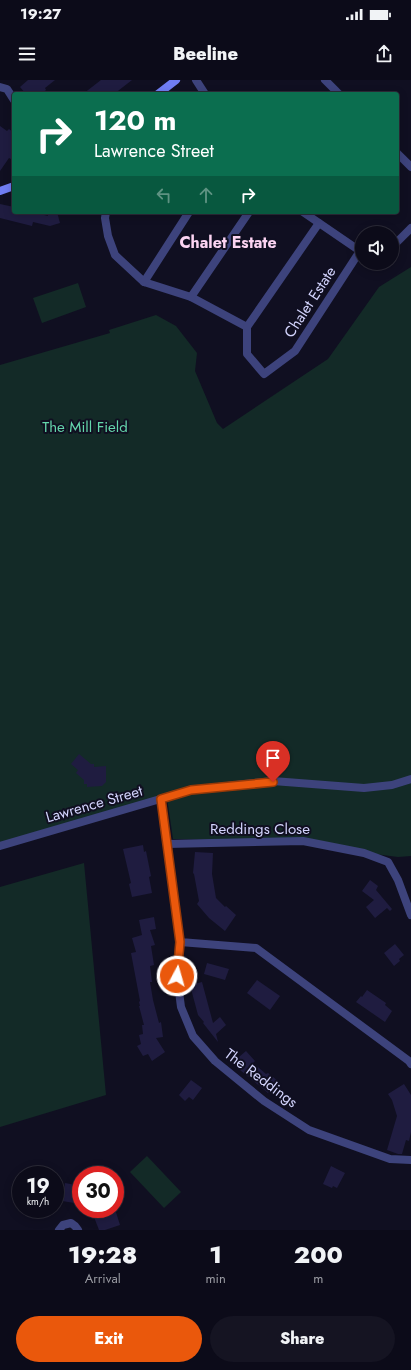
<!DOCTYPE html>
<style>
:root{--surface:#0c0b19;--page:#151422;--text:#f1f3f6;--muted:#9a9ba2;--line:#2c2b38;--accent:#ea580c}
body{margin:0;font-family:Jost,sans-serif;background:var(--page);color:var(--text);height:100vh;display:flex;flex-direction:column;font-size:15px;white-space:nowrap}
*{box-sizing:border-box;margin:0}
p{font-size:13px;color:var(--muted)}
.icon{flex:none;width:22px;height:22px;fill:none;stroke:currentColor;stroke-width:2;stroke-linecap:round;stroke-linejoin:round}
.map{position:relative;height:1150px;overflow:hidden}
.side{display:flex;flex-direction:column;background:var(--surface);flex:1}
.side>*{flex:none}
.top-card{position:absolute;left:12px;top:12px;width:387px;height:122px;border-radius:4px;box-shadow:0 2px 10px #0003,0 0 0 1px var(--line);background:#0b6e4f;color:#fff;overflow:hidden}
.buttons{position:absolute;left:355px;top:146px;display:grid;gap:8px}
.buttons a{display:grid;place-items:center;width:44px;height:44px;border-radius:50%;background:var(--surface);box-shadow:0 2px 10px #0003,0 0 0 1px var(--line);font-size:20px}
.speed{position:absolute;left:12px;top:1086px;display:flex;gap:8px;font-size:20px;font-weight:700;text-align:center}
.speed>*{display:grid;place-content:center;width:52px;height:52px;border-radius:50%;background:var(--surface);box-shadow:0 2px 10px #0003,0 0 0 1px var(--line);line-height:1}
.speed small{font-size:10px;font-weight:400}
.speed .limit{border:6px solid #d22;background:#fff;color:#111}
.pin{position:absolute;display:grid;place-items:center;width:34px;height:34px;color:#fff;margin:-41px -17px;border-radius:50% 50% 50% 0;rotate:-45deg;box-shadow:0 0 4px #0007}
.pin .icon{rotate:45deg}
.me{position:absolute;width:44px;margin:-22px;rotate:6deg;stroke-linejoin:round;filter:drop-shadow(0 0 3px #0008)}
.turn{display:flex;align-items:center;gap:14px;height:84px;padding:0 16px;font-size:18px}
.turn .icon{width:52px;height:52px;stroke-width:2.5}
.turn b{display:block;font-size:28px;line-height:34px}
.lanes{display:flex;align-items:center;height:38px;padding:0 16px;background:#0003;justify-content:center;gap:20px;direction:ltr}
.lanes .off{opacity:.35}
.eta{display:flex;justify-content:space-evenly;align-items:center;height:68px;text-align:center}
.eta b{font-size:24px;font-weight:800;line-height:28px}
.cta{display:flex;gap:8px;margin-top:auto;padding:8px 16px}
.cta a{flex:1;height:46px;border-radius:24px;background:var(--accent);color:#fff;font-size:16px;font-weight:800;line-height:46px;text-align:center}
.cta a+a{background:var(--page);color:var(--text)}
.status{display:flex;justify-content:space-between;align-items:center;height:28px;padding:0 20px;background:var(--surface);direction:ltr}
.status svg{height:11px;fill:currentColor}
header{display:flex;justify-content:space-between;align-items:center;height:52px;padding:0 16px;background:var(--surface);font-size:18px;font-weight:800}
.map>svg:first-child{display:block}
</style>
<div class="status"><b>19:27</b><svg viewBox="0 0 49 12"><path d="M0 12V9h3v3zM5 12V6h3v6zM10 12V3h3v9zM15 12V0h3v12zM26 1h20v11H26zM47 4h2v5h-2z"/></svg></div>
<header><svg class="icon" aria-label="menu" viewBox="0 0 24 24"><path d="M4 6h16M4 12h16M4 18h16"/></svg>Beeline<svg class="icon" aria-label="share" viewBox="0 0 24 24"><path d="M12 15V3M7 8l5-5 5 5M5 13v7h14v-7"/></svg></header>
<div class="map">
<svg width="411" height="1150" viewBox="0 0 411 1150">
<rect width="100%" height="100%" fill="#100f21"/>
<g fill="#132a27">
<path d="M 411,187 L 411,776 L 398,777 L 367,773 L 301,761 L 173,759 L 167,718 L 0,766 L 0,285 L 110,253 L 109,250 L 156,235 L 176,246 L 197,273 L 195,291 L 217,343 L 223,349 L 328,279 L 379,207 Z"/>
<path d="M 78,203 L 86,227 L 42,243 L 33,218 Z"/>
<path d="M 84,783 L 106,1015 L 0,1047 L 0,807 Z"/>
<path d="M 147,1076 L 181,1112 L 164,1128 L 130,1092 Z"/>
</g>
<g fill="#1f1c40">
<path d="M 28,0 L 55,0 L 45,8 L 46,10 L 41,14 L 26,14 L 20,7 Z"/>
<path d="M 101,0 L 132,0 L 114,14 L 83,14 Z"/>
<path d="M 0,46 L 7,51 L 9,49 L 14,53 L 14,75 L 11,79 L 9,78 L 0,91 Z"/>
<path d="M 0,124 L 14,127 L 14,132 L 33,132 L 48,136 L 47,132 L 57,132 L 60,143 L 50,146 L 33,142 L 32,146 L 0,138 Z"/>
<path d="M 79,674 L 91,684 L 94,684 L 94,687 L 106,686 L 106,702 L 102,706 L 87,707 L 87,704 L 84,704 L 84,700 L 76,693 L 78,690 L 71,684 Z"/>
<path d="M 143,765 L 144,772 L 146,771 L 151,796 L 149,797 L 152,813 L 132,817 L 129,804 L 131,803 L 123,769 Z"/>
<path d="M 195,772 L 213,773 L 212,794 L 216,818 L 225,827 L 226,826 L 236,835 L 225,851 L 209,838 L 197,824 L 199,821 L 194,794 L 193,793 Z"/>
<path d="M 370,800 L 378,806 L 376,810 L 392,829 L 390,831 L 387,828 L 375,838 L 366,827 L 374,820 L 362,811 Z"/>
<path d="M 154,837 L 156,849 L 150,850 L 155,865 L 151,866 L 154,885 L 150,886 L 152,902 L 150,902 L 153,920 L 159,943 L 161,942 L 163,957 L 156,958 L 165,972 L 152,981 L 148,974 L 143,976 L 137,966 L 141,964 L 139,955 L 143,954 L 142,945 L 144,945 L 139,926 L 140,926 L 139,922 L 140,921 L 131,873 L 136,872 L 132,858 L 142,855 L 139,840 Z"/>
<path d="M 395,864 L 404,875 L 399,879 L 400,881 L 394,886 L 384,873 Z"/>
<path d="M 207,883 L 229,889 L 225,900 L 204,894 Z"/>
<path d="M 257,900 L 280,916 L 270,930 L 247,913 Z"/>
<path d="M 202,902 L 213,943 L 220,937 L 226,945 L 216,954 L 218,962 L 203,943 L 204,942 L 198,935 L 190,905 Z"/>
<path d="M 367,910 L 386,923 L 385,925 L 392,931 L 385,942 L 356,922 L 361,916 L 362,917 Z"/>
<path d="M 246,971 L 255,981 L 253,983 L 266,994 L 268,993 L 278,1001 L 268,1013 L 240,990 L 233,982 Z"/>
<path d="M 191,1000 L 202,1008 L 193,1020 L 189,1017 L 185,1021 L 179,1015 Z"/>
<path d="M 404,1004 L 411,1015 L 411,1052 L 409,1061 L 406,1060 L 402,1074 L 398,1074 L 387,1070 L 397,1036 L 392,1020 L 388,1014 Z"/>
<path d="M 331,1086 L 345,1093 L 337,1108 L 333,1106 L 332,1108 L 323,1104 Z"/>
<path d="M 65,1103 L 81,1106 L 81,1124 L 62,1121 Z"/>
<path d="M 91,1129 L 115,1129 L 120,1145 L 105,1150 L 99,1150 Z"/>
</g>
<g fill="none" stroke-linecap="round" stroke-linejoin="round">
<g stroke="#3d437c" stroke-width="8">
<path d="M 196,0 L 205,14"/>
<path d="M 325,0 L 339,14"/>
<path d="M 0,7 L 7,9 L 14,20"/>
<path d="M 397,73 L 411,87"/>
<path d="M 106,132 L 105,138 L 108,156 L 115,175 L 144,202 L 191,217 L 247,247"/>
<path d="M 303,132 L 360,171 L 362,172"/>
<path d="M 319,143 L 247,247 L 247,274 L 264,294 L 295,271 L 360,171"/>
<path d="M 392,167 L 411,148"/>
<path d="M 144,202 L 189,132"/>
<path d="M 191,217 L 249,132"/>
<path d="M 161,719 L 180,862 L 256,868 L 409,981 L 411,984"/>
<path d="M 167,764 L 303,761 L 364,773 L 388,782 L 398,800 L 411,835"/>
<path d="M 180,862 L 177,896 L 181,927 L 193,956 L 215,981 L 264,1021 L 309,1050 L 390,1079 L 411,1080"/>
<path d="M 59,1150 L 63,1145 L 71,1143 L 75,1146 L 78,1150"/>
</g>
<path stroke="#3d437c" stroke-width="8" d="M 0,766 L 191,710 L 273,701 L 364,708 L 392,705 L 411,699"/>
<g stroke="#707ef4" stroke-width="8">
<path d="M 158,14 L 176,0"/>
<path d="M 0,111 L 14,106"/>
</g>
</g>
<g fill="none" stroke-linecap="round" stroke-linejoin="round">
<g stroke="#983908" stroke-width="10">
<path id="route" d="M 177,896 L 180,862 L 161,719 L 191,710 L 273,702"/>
</g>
<use href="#route" stroke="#ea580c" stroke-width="7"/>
</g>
<g text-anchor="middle" stroke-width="4" stroke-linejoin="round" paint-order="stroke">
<g font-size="15" fill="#d2d3fc" stroke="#100f21">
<text transform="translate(310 222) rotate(-57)" y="5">Chalet Estate</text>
<text transform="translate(94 724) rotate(-16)" y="5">Lawrence Street</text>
<text x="260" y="754">Reddings Close</text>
<text transform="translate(261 998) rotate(37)" y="5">The Reddings</text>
</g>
<g font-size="15" fill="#64d6ab" stroke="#100f21">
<text x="85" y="352">The Mill Field</text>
</g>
<g font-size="16" font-weight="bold" fill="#fcd4f2" stroke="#100f21">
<text x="228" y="168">Chalet Estate</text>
</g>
</g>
</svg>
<div class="buttons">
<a><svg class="icon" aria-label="sound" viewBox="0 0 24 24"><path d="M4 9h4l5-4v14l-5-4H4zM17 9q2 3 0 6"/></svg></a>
</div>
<div class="speed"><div>19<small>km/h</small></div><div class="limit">30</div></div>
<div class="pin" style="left:273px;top:702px;background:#d93025"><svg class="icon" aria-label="arrive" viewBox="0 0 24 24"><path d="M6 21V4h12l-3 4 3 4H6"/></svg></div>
<svg class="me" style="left:177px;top:896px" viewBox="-20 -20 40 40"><circle r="17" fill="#ea580c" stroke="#fff" stroke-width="3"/><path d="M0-11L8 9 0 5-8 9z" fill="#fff"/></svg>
<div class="top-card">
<div class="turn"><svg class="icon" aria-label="right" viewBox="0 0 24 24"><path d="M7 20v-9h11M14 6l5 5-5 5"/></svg><div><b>120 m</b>Lawrence Street</div></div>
<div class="lanes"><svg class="icon off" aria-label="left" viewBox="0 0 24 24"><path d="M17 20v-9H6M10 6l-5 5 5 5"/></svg><svg class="icon off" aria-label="ahead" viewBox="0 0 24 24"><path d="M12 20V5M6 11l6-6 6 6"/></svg><svg class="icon" aria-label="right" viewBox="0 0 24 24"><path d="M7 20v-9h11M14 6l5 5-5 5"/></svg></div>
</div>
</div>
<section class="side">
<div class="eta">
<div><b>19:28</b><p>Arrival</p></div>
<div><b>1</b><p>min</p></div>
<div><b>200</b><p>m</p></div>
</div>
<div class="cta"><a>Exit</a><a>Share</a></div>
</section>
